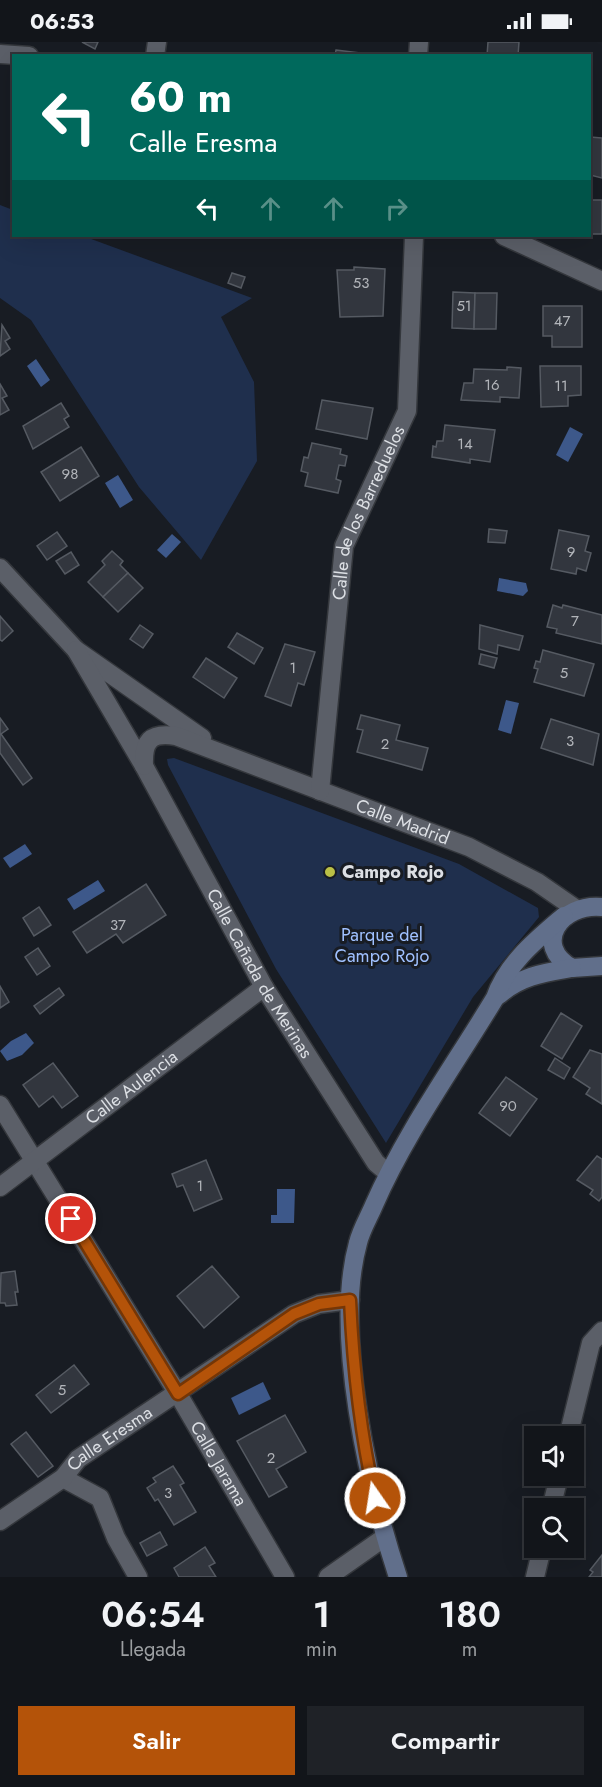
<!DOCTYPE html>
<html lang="es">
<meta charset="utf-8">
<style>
:root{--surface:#12151a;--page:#1f2227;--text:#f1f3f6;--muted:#9c9fa2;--line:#313439;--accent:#b45309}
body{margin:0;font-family:Jost,sans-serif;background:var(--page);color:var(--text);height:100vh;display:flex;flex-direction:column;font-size:22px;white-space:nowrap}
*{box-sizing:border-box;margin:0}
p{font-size:20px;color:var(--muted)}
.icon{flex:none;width:33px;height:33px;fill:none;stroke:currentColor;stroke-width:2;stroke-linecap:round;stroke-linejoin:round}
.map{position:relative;height:1535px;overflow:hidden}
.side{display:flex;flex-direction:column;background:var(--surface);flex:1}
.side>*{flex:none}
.top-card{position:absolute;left:12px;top:12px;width:579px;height:183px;border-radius:0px;box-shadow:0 6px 24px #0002,0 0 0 2px var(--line);background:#00695c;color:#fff;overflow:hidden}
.buttons{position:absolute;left:524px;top:1384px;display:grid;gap:12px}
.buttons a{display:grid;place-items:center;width:60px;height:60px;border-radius:0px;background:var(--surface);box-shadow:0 6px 24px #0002,0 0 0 2px var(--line);font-size:30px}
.pin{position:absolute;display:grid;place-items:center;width:51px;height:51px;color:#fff;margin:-26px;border:3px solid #fff;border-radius:50%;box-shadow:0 2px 6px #0007}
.me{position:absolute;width:66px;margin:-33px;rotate:347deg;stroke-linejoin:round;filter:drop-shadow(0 0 4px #0008)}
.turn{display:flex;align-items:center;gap:21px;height:126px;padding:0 18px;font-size:27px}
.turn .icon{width:78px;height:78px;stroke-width:2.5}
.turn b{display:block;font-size:42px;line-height:51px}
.lanes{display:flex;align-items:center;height:57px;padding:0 18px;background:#0003;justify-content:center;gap:30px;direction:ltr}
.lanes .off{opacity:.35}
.eta{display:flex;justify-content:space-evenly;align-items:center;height:102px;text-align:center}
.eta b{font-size:36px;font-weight:600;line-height:42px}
.cta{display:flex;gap:12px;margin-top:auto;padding:12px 18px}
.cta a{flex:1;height:69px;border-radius:0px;background:var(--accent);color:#fff;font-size:24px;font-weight:600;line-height:69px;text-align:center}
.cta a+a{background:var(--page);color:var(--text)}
.status{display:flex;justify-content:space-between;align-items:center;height:42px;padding:0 30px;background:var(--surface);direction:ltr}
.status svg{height:16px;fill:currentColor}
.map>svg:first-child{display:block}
</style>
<div class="status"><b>06:53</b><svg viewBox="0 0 49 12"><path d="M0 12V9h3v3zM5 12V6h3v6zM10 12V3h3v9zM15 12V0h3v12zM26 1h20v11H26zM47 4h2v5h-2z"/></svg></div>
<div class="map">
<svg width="602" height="1535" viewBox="0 0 602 1535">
<rect width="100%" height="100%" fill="#181c23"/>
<g fill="#1f2f4d">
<path d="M 0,163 L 13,168 L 14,194 L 83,194 L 252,256 L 221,275 L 254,340 L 257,419 L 201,518 L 139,445 L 31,278 L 0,256 Z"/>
<path d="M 174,716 L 459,822 L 538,866 L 539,875 L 473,955 L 386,1101 L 276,927 L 168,723 L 167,717 Z"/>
</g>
<g fill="#3d588a">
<path d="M 36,317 L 50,338 L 41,345 L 27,324 Z"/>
<path d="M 570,385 L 583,392 L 568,420 L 556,413 Z"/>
<path d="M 118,433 L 133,458 L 120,466 L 105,441 Z"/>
<path d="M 172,492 L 181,500 L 166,516 L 157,508 Z"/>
<path d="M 499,536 L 526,541 L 528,549 L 523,554 L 497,549 Z"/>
<path d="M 506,658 L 519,661 L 511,692 L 498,688 Z"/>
<path d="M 25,802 L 32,812 L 10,826 L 3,816 Z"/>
<path d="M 98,838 L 105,849 L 74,868 L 67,857 Z"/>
<path d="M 26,991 L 34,1001 L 22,1013 L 7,1019 L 0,1009 L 11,999 Z"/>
<path d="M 277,1147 L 295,1147 L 294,1181 L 271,1181 L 271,1173 L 277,1173 Z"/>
<path d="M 263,1340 L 271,1357 L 239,1373 L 231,1356 Z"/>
</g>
<g fill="#32363e" stroke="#555a62" stroke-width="1.5">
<path d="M 82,0 L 98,0 L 95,7 Z"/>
<path d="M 488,0 L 519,0 L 518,14 L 487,14 Z"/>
<path d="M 336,8 L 376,13 L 376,14 L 335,14 Z"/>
<path d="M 590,95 L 602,96 L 602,136 L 590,133 Z"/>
<rect x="590" y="158" width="12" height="34"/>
<path d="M 354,225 L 385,227 L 383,274 L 340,275 L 337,228 L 354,228 Z"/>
<path d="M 232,231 L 245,235 L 241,246 L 228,241 Z"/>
<path d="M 453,250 L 475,251 L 474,287 L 452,286 Z"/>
<path d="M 475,251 L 497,251 L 496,287 L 474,287 Z"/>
<path d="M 543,264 L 582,264 L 582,305 L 552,305 L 552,294 L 543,294 Z"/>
<path d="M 2,283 L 10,296 L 5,299 L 10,307 L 0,314 Z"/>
<path d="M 540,324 L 581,324 L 581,353 L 568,354 L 568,364 L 541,365 Z"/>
<path d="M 507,325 L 521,326 L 519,356 L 500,355 L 500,360 L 461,358 L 464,341 L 473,341 L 474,327 L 507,328 Z"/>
<path d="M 0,342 L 7,354 L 2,356 L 9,368 L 0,373 Z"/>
<path d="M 322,358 L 373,366 L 367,397 L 316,387 Z"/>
<path d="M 61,361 L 69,374 L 64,377 L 69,385 L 33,407 L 23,384 Z"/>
<path d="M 445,383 L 495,388 L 490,420 L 470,417 L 470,421 L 432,415 L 433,404 L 436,405 L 437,399 L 443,399 Z"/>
<path d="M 312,401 L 341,407 L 340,412 L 347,414 L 345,424 L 339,423 L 336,437 L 341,439 L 338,451 L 305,444 L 308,431 L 301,429 L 304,415 L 308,416 Z"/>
<path d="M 81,405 L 99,434 L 60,459 L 41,430 Z"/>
<path d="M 489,487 L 507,489 L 505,501 L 488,500 Z"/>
<path d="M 559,488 L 589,494 L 585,509 L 591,511 L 586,529 L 577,526 L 576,532 L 551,527 Z"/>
<path d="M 57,490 L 67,504 L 47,518 L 37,504 Z"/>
<path d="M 112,509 L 123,519 L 120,523 L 128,531 L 103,555 L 88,540 L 105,523 L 102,519 Z"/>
<path d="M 71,510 L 79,523 L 65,532 L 56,519 Z"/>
<path d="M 128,531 L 143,546 L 118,570 L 103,555 Z"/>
<path d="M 553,563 L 562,566 L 563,563 L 602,573 L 602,602 L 556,591 L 557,587 L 547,585 Z"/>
<path d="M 0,574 L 13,589 L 2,599 L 0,598 Z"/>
<path d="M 140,583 L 153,592 L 143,606 L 130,597 Z"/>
<path d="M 480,583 L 523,594 L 519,608 L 498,603 L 497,612 L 479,607 Z"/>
<path d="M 237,591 L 263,606 L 254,622 L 228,605 Z"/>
<path d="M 285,602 L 315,610 L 304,643 L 298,641 L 291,664 L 265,654 Z"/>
<path d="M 543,608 L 594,622 L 584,654 L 534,640 L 538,627 L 534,626 L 536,619 L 540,620 Z"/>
<path d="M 481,612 L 497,616 L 494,626 L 479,622 Z"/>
<path d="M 206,616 L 237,636 L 224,656 L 193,635 Z"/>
<path d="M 361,673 L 400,683 L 396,698 L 428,706 L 422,728 L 357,710 L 363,688 L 357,687 Z"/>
<path d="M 0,676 L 8,687 L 1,692 L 32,736 L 23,743 L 0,711 Z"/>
<path d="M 551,677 L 599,692 L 593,723 L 541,706 Z"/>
<path d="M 146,842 L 166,873 L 123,901 L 116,892 L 87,911 L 73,890 Z"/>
<path d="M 39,865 L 51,883 L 34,894 L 23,876 Z"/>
<path d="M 38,906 L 50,924 L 37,933 L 25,915 Z"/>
<path d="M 0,944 L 9,960 L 0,966 Z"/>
<path d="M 59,946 L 64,953 L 40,972 L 34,964 Z"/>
<path d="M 561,971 L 582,984 L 562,1017 L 541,1004 Z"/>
<path d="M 590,1008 L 602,1012 L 602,1062 L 586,1052 L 590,1046 L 573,1035 Z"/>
<path d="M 555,1016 L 570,1026 L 564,1037 L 548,1028 Z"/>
<path d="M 53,1021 L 78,1054 L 62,1066 L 53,1054 L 39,1065 L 23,1043 Z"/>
<path d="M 506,1035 L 537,1057 L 510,1094 L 479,1071 Z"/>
<path d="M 597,1114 L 602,1117 L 602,1155 L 599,1159 L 590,1152 L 593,1148 L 577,1138 Z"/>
<path d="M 206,1118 L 222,1157 L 194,1169 L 183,1143 L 177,1145 L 172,1132 Z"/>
<path d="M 212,1224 L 239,1255 L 204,1286 L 177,1254 Z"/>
<path d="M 15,1229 L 18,1250 L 15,1250 L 17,1263 L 6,1264 L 5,1261 L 0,1261 L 1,1231 Z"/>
<path d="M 74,1323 L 89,1342 L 51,1371 L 36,1353 Z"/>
<path d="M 285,1373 L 306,1410 L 276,1427 L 287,1445 L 269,1455 L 237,1399 Z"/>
<path d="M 26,1390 L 53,1424 L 38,1435 L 11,1402 Z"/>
<path d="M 173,1424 L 184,1441 L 180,1443 L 196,1470 L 174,1483 L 158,1457 L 155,1459 L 147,1446 L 156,1440 L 153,1436 Z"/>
<path d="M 160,1490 L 167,1503 L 147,1514 L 140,1501 Z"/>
<path d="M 205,1505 L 215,1521 L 209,1524 L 216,1535 L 179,1535 L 174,1526 Z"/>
<path d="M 602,1513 L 602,1535 L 589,1535 L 593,1530 L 590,1528 Z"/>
</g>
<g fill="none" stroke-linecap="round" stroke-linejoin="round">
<g stroke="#34373c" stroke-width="21">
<g id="street">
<path d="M 0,12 L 29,14"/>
<path d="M 155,14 L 157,0"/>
<path d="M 418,14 L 419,0"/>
<path d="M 504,194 L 602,239"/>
<path d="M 0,526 L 76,608 L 202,696"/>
<path id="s1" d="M 76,608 L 144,724 L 264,945 L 376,1121 L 388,1131"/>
<path id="s2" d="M 144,724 C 143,699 150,690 176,694 L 469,805 L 537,840 L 576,867"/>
<path id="s3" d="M 320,749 L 344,504 L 407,369 L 414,194"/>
<path id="s4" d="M 0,1063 L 178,1352 L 285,1535"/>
<path id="s5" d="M 0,1145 L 264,945"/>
<path d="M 568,1395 L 591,1301 L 602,1289"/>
<path d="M 63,1436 L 100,1456 L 116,1496 L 138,1535"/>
<path d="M 551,1467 L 559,1434"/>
<path id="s6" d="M 0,1479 L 63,1436 L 78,1417 L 294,1272 L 319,1262 L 350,1258"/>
<path d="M 328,1535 L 385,1495"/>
<path d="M 535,1535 L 542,1506"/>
</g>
</g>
<g stroke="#34373c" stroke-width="21">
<g id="secondary">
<path d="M 602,865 C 560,861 532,903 572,926 L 602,924"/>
<path d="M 499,953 C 521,934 543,931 572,926"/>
<path d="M 398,1535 C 369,1447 333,1291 358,1201 C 361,1188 369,1175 374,1163 C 406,1090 454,1024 495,956 C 507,921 536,898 564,874"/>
</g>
</g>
<use href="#street" stroke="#5b5f68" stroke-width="18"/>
<use href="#secondary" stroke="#616f8b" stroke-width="18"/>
</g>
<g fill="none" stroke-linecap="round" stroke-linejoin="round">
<g stroke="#753606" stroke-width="15">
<path id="route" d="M 71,1177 L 178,1352 L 294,1272 L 319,1262 L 350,1258 C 353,1325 360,1390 375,1456"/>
</g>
<use href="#route" stroke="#b45309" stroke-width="10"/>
</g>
<circle fill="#bac046" stroke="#181c23" stroke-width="2" cx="330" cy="830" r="6"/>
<g text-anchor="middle" stroke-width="6" stroke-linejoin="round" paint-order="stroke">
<g font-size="15" fill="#b2b5ba">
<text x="361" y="246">53</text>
<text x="464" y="269">51</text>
<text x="562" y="284">47</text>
<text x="492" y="348">16</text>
<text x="561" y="349">11</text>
<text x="465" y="407">14</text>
<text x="70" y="437">98</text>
<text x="571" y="515">9</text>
<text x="575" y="584">7</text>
<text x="293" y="631">1</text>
<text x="564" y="636">5</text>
<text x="570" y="704">3</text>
<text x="385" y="707">2</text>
<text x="118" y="888">37</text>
<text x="508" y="1069">90</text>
<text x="200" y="1149">1</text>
<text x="62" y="1353">5</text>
<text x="271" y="1421">2</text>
<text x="168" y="1456">3</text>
</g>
<g font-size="18" fill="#dcdfe4" stroke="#181c23">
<text dy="6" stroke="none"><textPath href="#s3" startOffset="285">Calle de los Barreduelos</textPath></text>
<text dy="6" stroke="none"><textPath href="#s2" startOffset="297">Calle Madrid</textPath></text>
<text dy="6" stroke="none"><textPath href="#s1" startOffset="372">Calle Cañada de Merinas</textPath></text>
<text dy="6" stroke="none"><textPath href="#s5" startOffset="165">Calle Aulencia</textPath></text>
<text dy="6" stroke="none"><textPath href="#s6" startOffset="138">Calle Eresma</textPath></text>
<text dy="6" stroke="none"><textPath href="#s4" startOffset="420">Calle Jarama</textPath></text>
</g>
<g font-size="18" font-weight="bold" fill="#dcdfe4" stroke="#181c23" text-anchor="start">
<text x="342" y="836">Campo Rojo</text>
</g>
<g font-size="18" fill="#a0c1ff" stroke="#181c23">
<text x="382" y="899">Parque del<tspan x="382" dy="21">Campo Rojo</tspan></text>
</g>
</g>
</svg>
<div class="buttons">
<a><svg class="icon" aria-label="sound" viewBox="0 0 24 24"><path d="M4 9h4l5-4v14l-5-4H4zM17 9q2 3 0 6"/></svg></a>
<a><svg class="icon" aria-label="search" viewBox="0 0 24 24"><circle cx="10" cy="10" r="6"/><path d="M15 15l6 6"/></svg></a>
</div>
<div class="pin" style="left:71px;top:1177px;background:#d93025"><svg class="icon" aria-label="arrive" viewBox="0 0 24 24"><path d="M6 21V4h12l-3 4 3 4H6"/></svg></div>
<svg class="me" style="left:375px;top:1456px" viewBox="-20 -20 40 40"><circle r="17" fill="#b45309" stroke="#fff" stroke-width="3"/><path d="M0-11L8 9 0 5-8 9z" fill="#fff"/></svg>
<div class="top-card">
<div class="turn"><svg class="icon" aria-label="left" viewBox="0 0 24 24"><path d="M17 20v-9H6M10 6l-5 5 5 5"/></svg><div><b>60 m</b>Calle Eresma</div></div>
<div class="lanes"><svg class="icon" aria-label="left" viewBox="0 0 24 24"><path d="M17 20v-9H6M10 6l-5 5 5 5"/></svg><svg class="icon off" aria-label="ahead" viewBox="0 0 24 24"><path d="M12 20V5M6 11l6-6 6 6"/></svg><svg class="icon off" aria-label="ahead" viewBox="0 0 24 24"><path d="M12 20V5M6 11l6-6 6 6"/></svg><svg class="icon off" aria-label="right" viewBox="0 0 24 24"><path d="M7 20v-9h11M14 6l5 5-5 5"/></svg></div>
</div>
</div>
<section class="side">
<div class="eta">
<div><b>06:54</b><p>Llegada</p></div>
<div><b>1</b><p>min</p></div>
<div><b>180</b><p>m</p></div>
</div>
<div class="cta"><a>Salir</a><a>Compartir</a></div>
</section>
